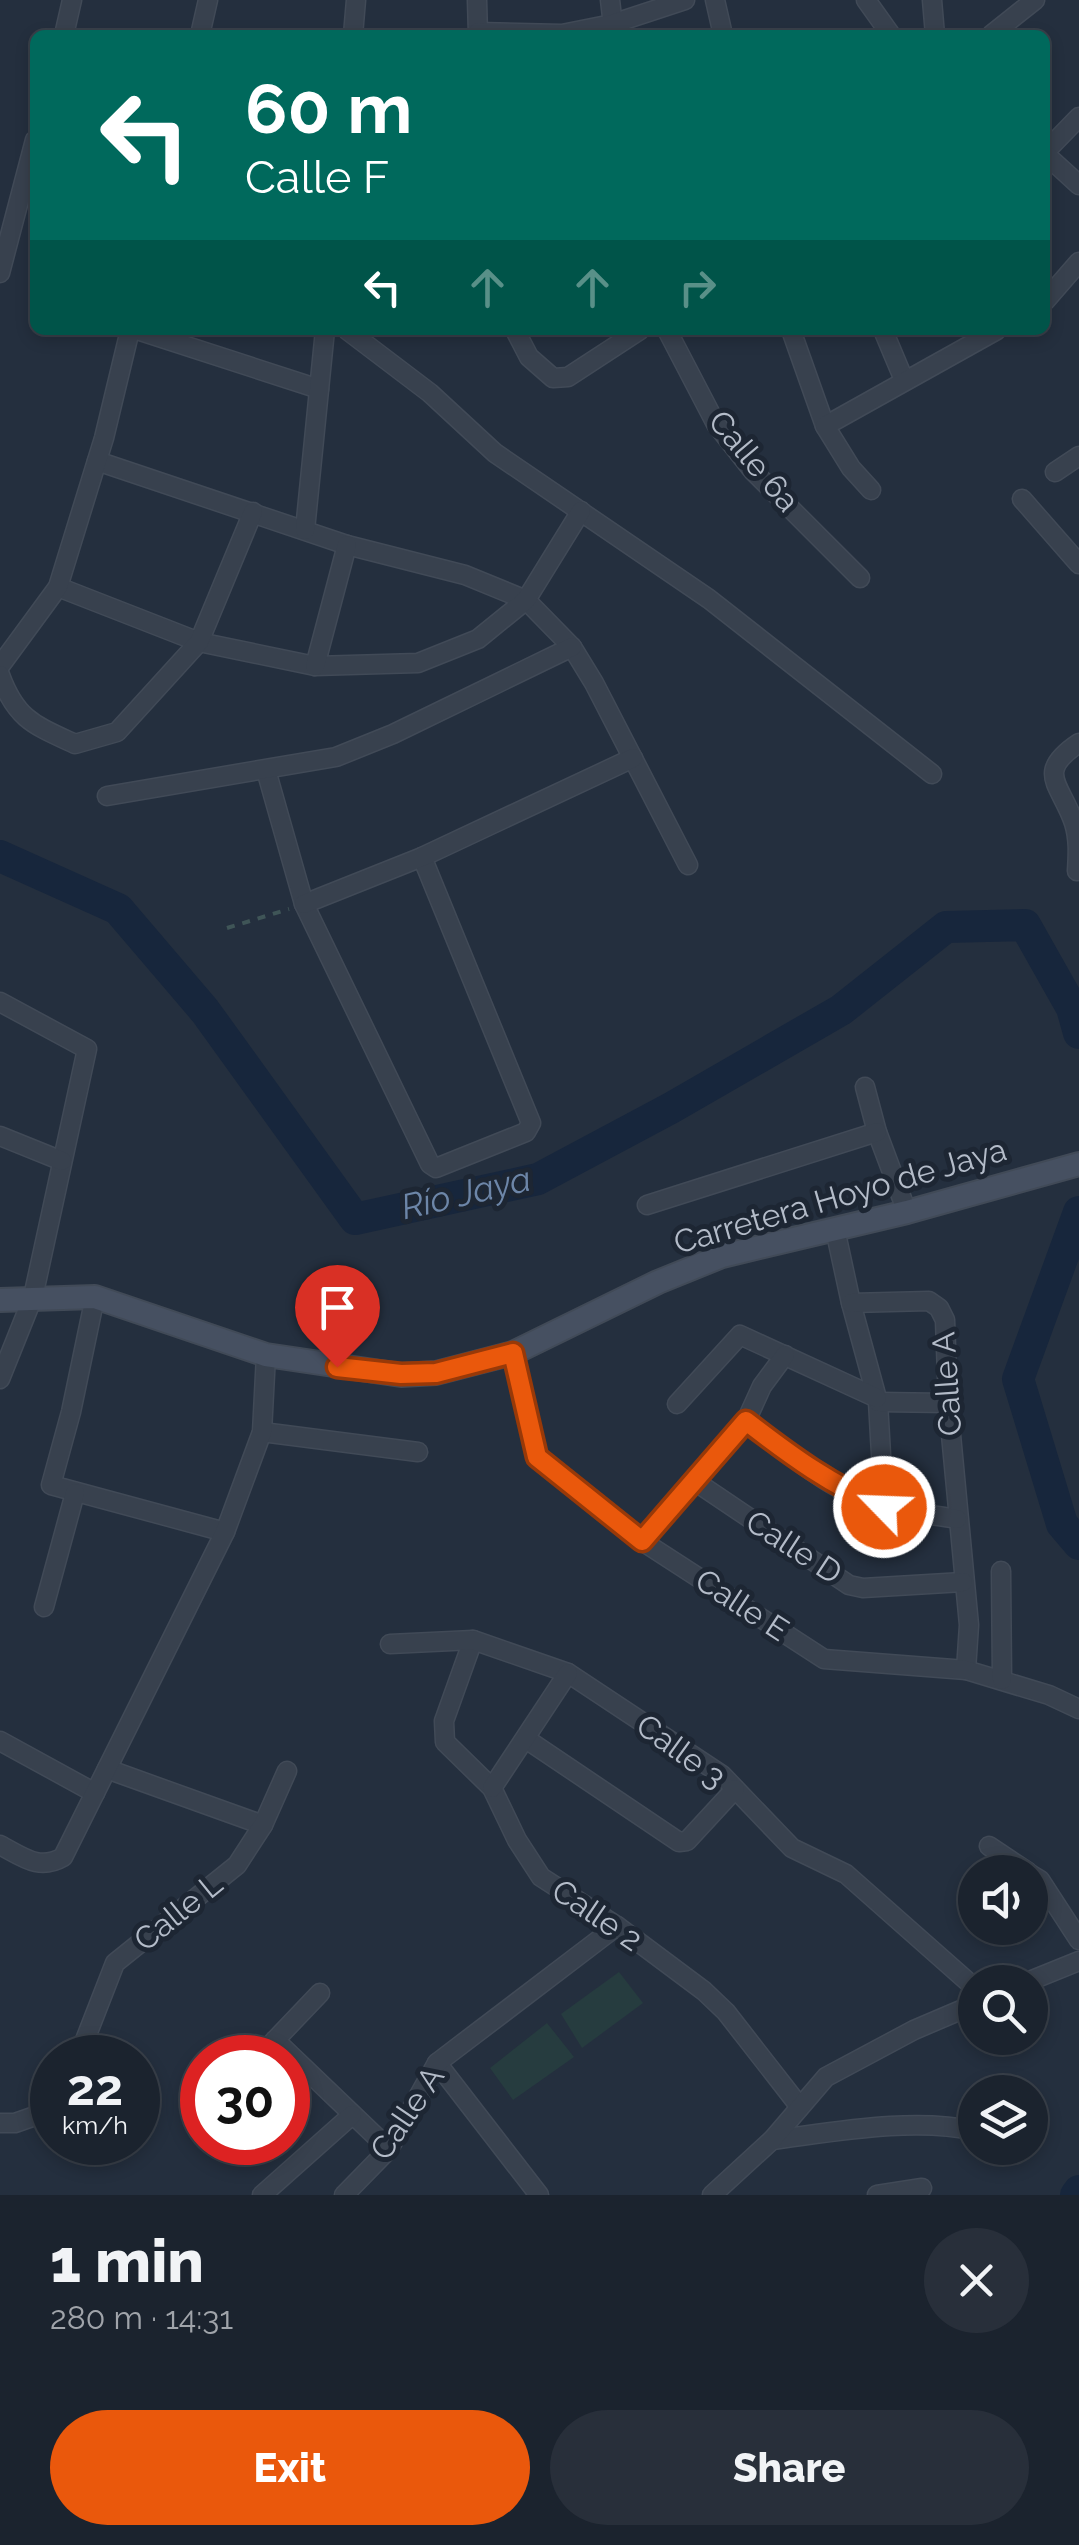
<!DOCTYPE html>
<meta charset="utf-8">
<style>
:root{--surface:#1b232e;--page:#282f3a;--text:#f1f3f6;--muted:#a0a4aa;--line:#39404a;--accent:#ea580c}
body{margin:0;font-family:Raleway,sans-serif;background:var(--page);color:var(--text);height:100vh;display:flex;flex-direction:column;font-size:38px;white-space:nowrap}
*{box-sizing:border-box;margin:0}
p{font-size:32px;color:var(--muted)}
.icon{flex:none;width:55px;height:55px;fill:none;stroke:currentColor;stroke-width:2;stroke-linecap:round;stroke-linejoin:round}
.map{position:relative;height:2195px;overflow:hidden}
.sheet{display:flex;flex-direction:column;background:var(--surface);flex:1}
.sheet>*{flex:none}
.guide{position:absolute;left:30px;top:30px;width:1020px;height:305px;border-radius:15px;box-shadow:0 5px 15px #0003,0 0 0 2px var(--line);background:#00695c;color:#fff;overflow:hidden}
.tools{position:absolute;left:958px;top:1855px;display:grid;gap:20px}
.tools a{display:grid;place-items:center;width:90px;height:90px;border-radius:50%;background:var(--surface);box-shadow:0 5px 15px #0003,0 0 0 2px var(--line);font-size:50px}
.speed{position:absolute;left:30px;top:2035px;display:flex;gap:20px;font-size:50px;font-weight:700;text-align:center}
.speed>*{display:grid;place-content:center;width:130px;height:130px;border-radius:50%;background:var(--surface);box-shadow:0 5px 15px #0003,0 0 0 2px var(--line);line-height:1}
.speed small{font-size:25px;font-weight:400}
.speed .limit{border:15px solid #d22;background:#fff;color:#111}
.pin{position:absolute;display:grid;place-items:center;width:85px;height:85px;color:#fff;margin:-102px -42px;border-radius:50% 50% 50% 0;rotate:-45deg;box-shadow:0 0 10px #0007}
.pin .icon{rotate:45deg}
.me{position:absolute;width:110px;margin:-55px;rotate:294deg;stroke-linejoin:round;filter:drop-shadow(0 0 8px #0008)}
.turn{display:flex;align-items:center;gap:35px;height:210px;padding:0 50px;font-size:45px}
.turn .icon{width:130px;height:130px;stroke-width:2.5}
.turn b{display:block;font-size:70px;line-height:85px}
.lanes{display:flex;align-items:center;height:95px;padding:0 50px;background:#0003;justify-content:center;gap:50px;direction:ltr}
.lanes .off{opacity:.35}
.round{display:grid;place-items:center;flex:none;width:105px;height:105px;border-radius:52px;background:var(--page)}
.head{display:flex;align-items:center;justify-content:space-between;height:170px;padding:0 50px}
h1{font-size:60px;font-weight:800;line-height:75px}
.button{display:flex;gap:20px;margin-top:auto;padding:20px 50px}
.button a{flex:1;height:115px;border-radius:60px;background:var(--accent);color:#fff;font-size:40px;font-weight:800;line-height:115px;text-align:center}
.button a+a{background:var(--page);color:var(--text)}
.map>svg:first-child{display:block}
</style>
<div class="map">
<svg width="1079" height="2195" viewBox="0 0 1079 2195">
<rect width="100%" height="100%" fill="#242f3e"/>
<g fill="#263c3f">
<path d="M 619,1972 L 643,2003 L 582,2048 L 561,2014 Z"/>
<path d="M 547,2023 L 574,2057 L 513,2100 L 490,2068 Z"/>
</g>
<g fill="none" stroke-linecap="round" stroke-linejoin="round">
<g stroke="#17263c" stroke-width="32">
<path d="M 0,856 L 118,909 L 205,1011 L 355,1219 L 538,1179 L 671,1108 L 841,1010 L 946,927 L 1025,925 L 1072,1008 L 1079,1033"/>
<path d="M 1079,1212 L 1018,1379 L 1062,1524 L 1079,1544"/>
<path d="M 1076,2195 L 1079,2191"/>
</g>
<g stroke="#414a57" stroke-width="21">
<g id="street">
<path d="M 477,0 L 478,35"/>
<path d="M 610,0 L 614,34"/>
<path d="M 715,0 L 723,35"/>
<path d="M 866,0 L 891,35"/>
<path d="M 932,0 L 935,35"/>
<path d="M 478,32 L 562,34 L 612,24 L 685,0"/>
<path d="M 64,35 L 72,0"/>
<path d="M 200,35 L 208,0"/>
<path d="M 353,35 L 356,0"/>
<path d="M 991,35 L 1035,0"/>
<path d="M 1045,152 L 1079,117"/>
<path d="M 1045,154 L 1079,185"/>
<path d="M 0,273 L 35,140"/>
<path d="M 1045,301 L 1079,262"/>
<path d="M 137,330 L 319,389"/>
<path d="M 347,330 L 430,393 L 495,453 L 709,599 L 932,774"/>
<path d="M 515,330 L 529,357 L 553,378 L 568,377 L 640,330"/>
<path d="M 667,330 L 716,424 L 753,471 L 860,578"/>
<path d="M 791,330 L 825,426"/>
<path d="M 883,330 L 904,380"/>
<path d="M 97,461 L 347,545 L 465,575 L 526,600 L 572,647 L 594,683 L 688,865"/>
<path d="M 1055,472 L 1079,456"/>
<path d="M 871,490 L 851,468 L 825,426 L 997,330"/>
<path d="M 1022,499 L 1079,564"/>
<path d="M 305,530 L 325,330"/>
<path d="M 58,587 L 199,642 L 315,666 L 418,663 L 478,639 L 526,600 L 581,511"/>
<path d="M 0,666 L 58,587 L 104,438 L 130,330"/>
<path d="M 315,666 L 347,545"/>
<path d="M 0,675 C 16,719 34,725 75,744 L 117,732 L 199,642 L 253,512"/>
<path d="M 266,770 L 304,904 L 430,1164 L 436,1168 L 526,1132 L 531,1123 L 422,857"/>
<path d="M 107,796 L 336,757 L 393,734 L 572,647"/>
<path d="M 1077,871 C 1078,855 1079,839 1074,823 C 1061,784 1034,773 1079,743"/>
<path d="M 304,904 L 422,857 L 633,758"/>
<path d="M 0,1002 L 87,1049 L 33,1297 L 0,1379"/>
<path d="M 865,1087 L 877,1132 L 907,1212"/>
<path d="M 0,1136 L 62,1161"/>
<path d="M 647,1205 L 877,1132"/>
<path d="M 835,1229 L 851,1303 L 878,1402 L 884,1507"/>
<path d="M 95,1297 L 71,1412 L 51,1485 L 225,1532"/>
<path d="M 851,1303 L 929,1301 L 939,1308 L 945,1320 L 948,1403 L 969,1625 L 966,1670"/>
<path d="M 513,1353 L 537,1457 L 642,1541 L 824,1659 L 966,1670 L 1049,1695 L 1079,1709"/>
<path d="M 878,1402 L 948,1403"/>
<path d="M 677,1404 L 740,1335 L 877,1398"/>
<path d="M 746,1421 C 788,1453 834,1495 887,1507 C 910,1513 934,1515 957,1519"/>
<path d="M 262,1432 L 418,1452"/>
<path d="M 693,1480 L 849,1585 L 863,1588 L 963,1582"/>
<path d="M 642,1541 L 746,1421 L 762,1386 L 785,1355"/>
<path d="M 1001,1571 L 1002,1680"/>
<path d="M 44,1607 L 75,1493"/>
<path d="M 473,1640 L 444,1721 L 445,1742 L 492,1788 L 517,1840 L 541,1877 L 617,1926 L 704,1991 L 726,2012 L 800,2107"/>
<path d="M 390,1644 L 473,1640 L 568,1673 L 722,1775 L 792,1848 L 846,1874 L 975,1988"/>
<path d="M 526,1739 L 679,1842 L 687,1841 L 735,1789"/>
<path d="M 0,1741 L 95,1793"/>
<path d="M 107,1769 L 263,1825"/>
<path d="M 492,1788 L 568,1673"/>
<path d="M 0,1845 C 23,1857 39,1871 63,1857 L 225,1532 L 262,1432 L 266,1355"/>
<path d="M 989,1846 L 1028,1872"/>
<path d="M 1030,1874 L 1040,1880 L 1079,1940"/>
<path d="M 1027,1982 L 1079,1961"/>
<path d="M 275,2040 L 389,2149"/>
<path d="M 78,2058 L 115,1963 L 237,1865 L 263,1825 L 287,1771"/>
<path d="M 258,2058 L 320,1993"/>
<path d="M 437,2063 L 539,2195"/>
<path d="M 0,2123 L 15,2123 L 52,2110"/>
<path d="M 772,2140 C 835,2132 913,2117 975,2131"/>
<path d="M 262,2195 L 352,2115"/>
<path d="M 344,2195 L 389,2149 L 437,2063 L 617,1926"/>
<path d="M 712,2195 L 772,2140 L 826,2077 L 914,2030 L 975,2004"/>
<path d="M 877,2195 L 922,2188"/>
</g>
</g>
<g stroke="#414a57" stroke-width="26">
<path id="secondary" d="M 0,1300 L 95,1297 L 266,1355 L 401,1375 L 436,1373 L 513,1353 L 658,1282 L 722,1256 L 907,1212 L 1079,1164"/>
</g>
<path stroke="#3f5557" stroke-width="4" stroke-dasharray="8 8" stroke-linecap="butt" d="M 227,928 L 289,909"/>
<use href="#street" stroke="#38414e" stroke-width="18"/>
<use href="#secondary" stroke="#465061" stroke-width="22"/>
</g>
<g fill="none" stroke-linecap="round" stroke-linejoin="round">
<g stroke="#983908" stroke-width="25">
<path id="route" d="M 337,1367 L 401,1374 L 436,1373 L 513,1353 L 537,1457 L 642,1541 L 746,1421 C 790,1455 832,1486 884,1507"/>
</g>
<use href="#route" stroke="#ea580c" stroke-width="18"/>
</g>
<g text-anchor="middle" stroke-width="10" stroke-linejoin="round" paint-order="stroke">
<g font-size="32" fill="#b4bcc9" stroke="#1d2633">
<text transform="translate(754 461) rotate(50)" y="11">Calle 6a</text>
<text transform="translate(840 1196) rotate(-16)" y="11">Carretera Hoyo de Jaya</text>
<text transform="translate(947 1384) rotate(-94)" y="11">Calle A</text>
<text transform="translate(794 1547) rotate(33)" y="11">Calle D</text>
<text transform="translate(742 1605) rotate(33)" y="11">Calle E</text>
<text transform="translate(681 1751) rotate(36)" y="11">Calle 3</text>
<text transform="translate(178 1912) rotate(-39)" y="11">Calle L</text>
<text transform="translate(597 1915) rotate(34)" y="11">Calle 2</text>
<text transform="translate(407 2113) rotate(-56)" y="11">Calle A</text>
</g>
<g font-size="35" font-style="italic" fill="#6d86a8" stroke="#1d2633">
<text transform="translate(466 1193) rotate(-13)" y="12">Río Jaya</text>
</g>
</g>
</svg>
<div class="tools">
<a><svg class="icon" aria-label="sound" viewBox="0 0 24 24"><path d="M4 9h4l5-4v14l-5-4H4zM17 9q2 3 0 6"/></svg></a>
<a><svg class="icon" aria-label="search" viewBox="0 0 24 24"><circle cx="10" cy="10" r="6"/><path d="M15 15l6 6"/></svg></a>
<a><svg class="icon" aria-label="layers" viewBox="0 0 24 24"><path d="M12 4l9 5-9 5-9-5zM3 14l9 5 9-5"/></svg></a>
</div>
<div class="speed"><div>22<small>km/h</small></div><div class="limit">30</div></div>
<div class="pin" style="left:337px;top:1367px;background:#d93025"><svg class="icon" aria-label="arrive" viewBox="0 0 24 24"><path d="M6 21V4h12l-3 4 3 4H6"/></svg></div>
<svg class="me" style="left:884px;top:1507px" viewBox="-20 -20 40 40"><circle r="17" fill="#ea580c" stroke="#fff" stroke-width="3"/><path d="M0-11L8 9 0 5-8 9z" fill="#fff"/></svg>
<div class="guide">
<div class="turn"><svg class="icon" aria-label="left" viewBox="0 0 24 24"><path d="M17 20v-9H6M10 6l-5 5 5 5"/></svg><div><b>60 m</b>Calle F</div></div>
<div class="lanes"><svg class="icon" aria-label="left" viewBox="0 0 24 24"><path d="M17 20v-9H6M10 6l-5 5 5 5"/></svg><svg class="icon off" aria-label="ahead" viewBox="0 0 24 24"><path d="M12 20V5M6 11l6-6 6 6"/></svg><svg class="icon off" aria-label="ahead" viewBox="0 0 24 24"><path d="M12 20V5M6 11l6-6 6 6"/></svg><svg class="icon off" aria-label="right" viewBox="0 0 24 24"><path d="M7 20v-9h11M14 6l5 5-5 5"/></svg></div>
</div>
</div>
<section class="sheet">
<div class="head"><div><h1>1 min</h1><p>280 m · 14:31</p></div><a class="round"><svg class="icon" aria-label="close" viewBox="0 0 24 24"><path d="M6 6l12 12M18 6L6 18"/></svg></a></div>
<div class="button"><a>Exit</a><a>Share</a></div>
</section>
